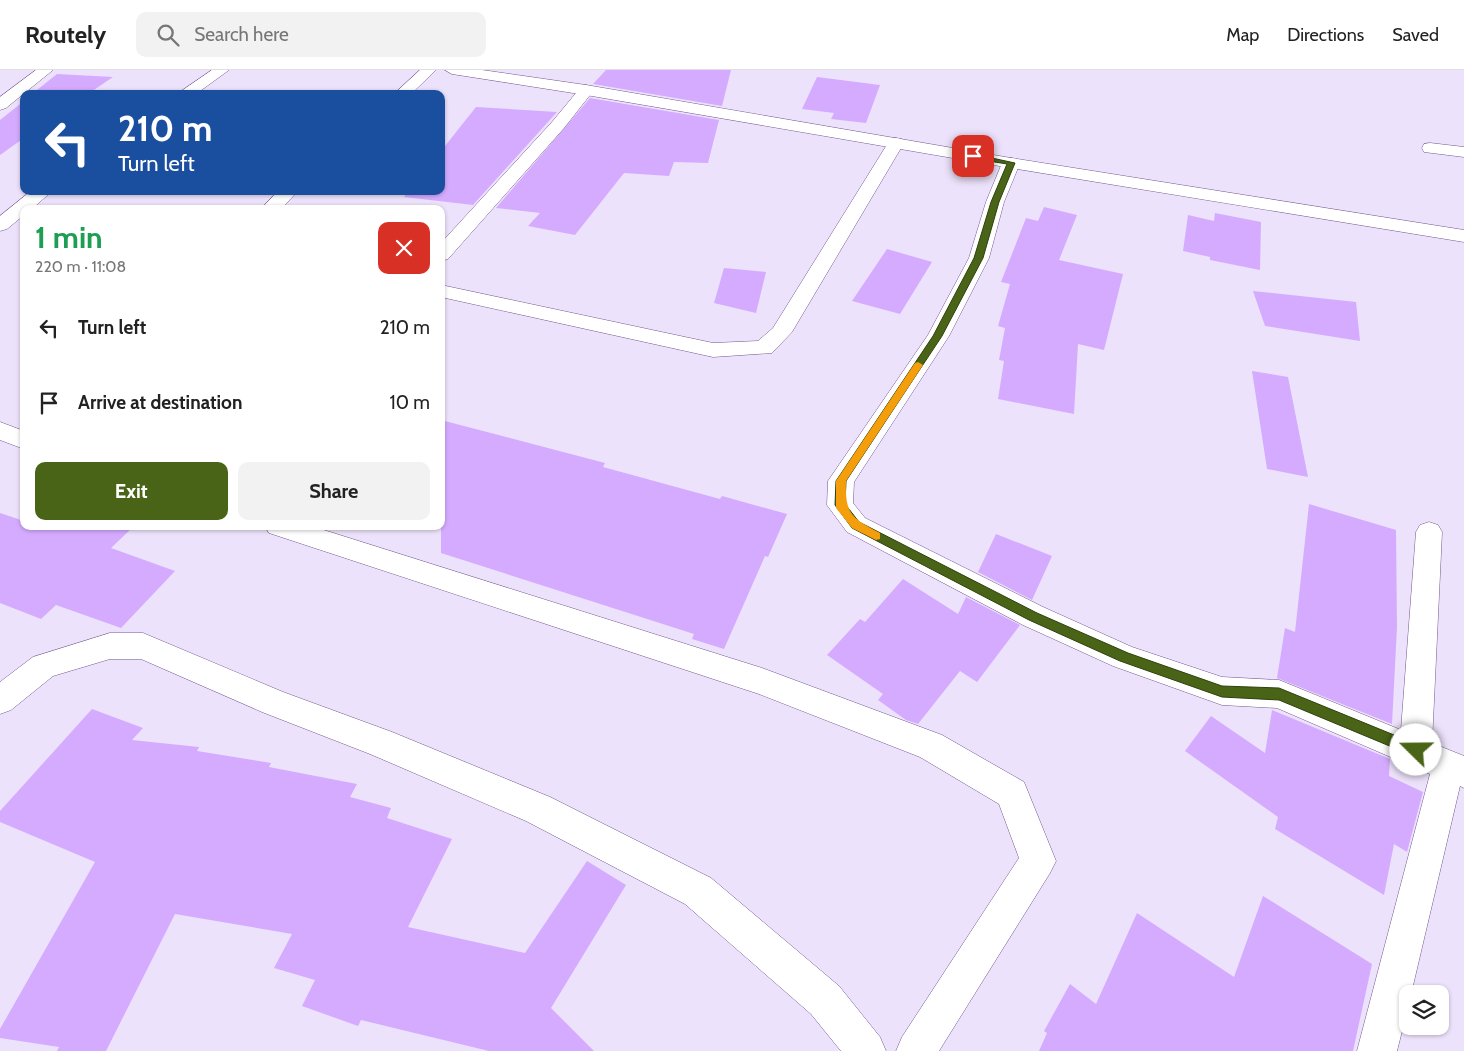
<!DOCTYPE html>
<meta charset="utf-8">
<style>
:root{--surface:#fff;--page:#f2f2f2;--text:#222;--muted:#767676;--line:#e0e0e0;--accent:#496416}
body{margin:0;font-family:Cabin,sans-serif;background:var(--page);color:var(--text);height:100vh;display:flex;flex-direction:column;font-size:19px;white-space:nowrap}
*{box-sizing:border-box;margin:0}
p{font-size:16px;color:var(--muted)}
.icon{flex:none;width:28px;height:28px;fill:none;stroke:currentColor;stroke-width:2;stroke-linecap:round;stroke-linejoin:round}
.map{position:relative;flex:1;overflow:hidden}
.drawer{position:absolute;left:20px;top:135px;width:425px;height:325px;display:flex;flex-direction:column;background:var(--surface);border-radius:10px;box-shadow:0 1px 4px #0004}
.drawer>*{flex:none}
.hud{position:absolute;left:20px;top:20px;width:425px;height:105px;border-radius:10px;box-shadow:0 1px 4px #0004;background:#1a4fa0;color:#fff;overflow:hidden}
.controls{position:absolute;left:1399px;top:915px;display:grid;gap:10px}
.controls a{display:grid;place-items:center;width:50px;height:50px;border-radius:10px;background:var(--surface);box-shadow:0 1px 4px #0004;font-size:25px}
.pin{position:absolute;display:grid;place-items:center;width:42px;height:42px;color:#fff;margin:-21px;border-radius:10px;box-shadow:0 2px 8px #0006}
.me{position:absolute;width:55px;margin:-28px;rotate:292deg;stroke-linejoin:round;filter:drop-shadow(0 0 4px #0008)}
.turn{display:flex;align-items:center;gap:18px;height:105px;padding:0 15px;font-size:22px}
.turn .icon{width:65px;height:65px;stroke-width:2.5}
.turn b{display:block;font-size:35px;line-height:42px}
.round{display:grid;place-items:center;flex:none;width:52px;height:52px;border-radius:10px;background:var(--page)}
.summary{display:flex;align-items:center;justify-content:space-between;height:85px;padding:0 15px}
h1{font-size:30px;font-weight:800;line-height:38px;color:#1e9e55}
.button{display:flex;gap:10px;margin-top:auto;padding:10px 15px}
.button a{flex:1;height:58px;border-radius:10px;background:var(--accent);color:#fff;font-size:20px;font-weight:800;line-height:58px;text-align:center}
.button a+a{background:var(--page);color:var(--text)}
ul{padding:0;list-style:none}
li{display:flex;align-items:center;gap:15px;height:75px;padding:0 15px}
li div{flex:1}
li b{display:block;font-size:19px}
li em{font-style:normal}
header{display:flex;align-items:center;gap:30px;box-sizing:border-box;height:70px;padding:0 25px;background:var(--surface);border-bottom:1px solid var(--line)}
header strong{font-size:24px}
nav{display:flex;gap:28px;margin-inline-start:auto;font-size:18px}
.search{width:350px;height:45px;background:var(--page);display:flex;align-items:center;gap:12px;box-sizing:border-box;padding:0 18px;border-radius:10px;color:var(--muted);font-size:19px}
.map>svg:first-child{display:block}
</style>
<header>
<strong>Routely</strong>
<div class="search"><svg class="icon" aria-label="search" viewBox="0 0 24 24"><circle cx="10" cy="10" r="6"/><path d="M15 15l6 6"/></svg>Search here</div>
<nav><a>Map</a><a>Directions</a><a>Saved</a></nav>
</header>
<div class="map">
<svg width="1464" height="981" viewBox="0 0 1464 981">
<rect width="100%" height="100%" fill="#ede2fb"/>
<g fill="#d5abff">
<path d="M 606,0 L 731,0 L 722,36 L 593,14 Z"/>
<path d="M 57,4 L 113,7 L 88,24 L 32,24 Z"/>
<path d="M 817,7 L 880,15 L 866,53 L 831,49 L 834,43 L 802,39 Z"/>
<path d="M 590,28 L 719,50 L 708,93 L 674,92 L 669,106 L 624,103 L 575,165 L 528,156 L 540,143 L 496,138 Z"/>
<path d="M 24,31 L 24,68 L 0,85 L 0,50 Z"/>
<path d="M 476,37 L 557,42 L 473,135 L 404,127 L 409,121 L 441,121 L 441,81 Z"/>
<path d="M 1044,137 L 1077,145 L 1059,190 L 1123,204 L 1104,280 L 1078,274 L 1074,344 L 998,329 L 1004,291 L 999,290 L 1005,258 L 998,256 L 1010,214 L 1001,212 L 1026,148 L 1038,151 Z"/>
<path d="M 1215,143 L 1261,152 L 1260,200 L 1210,190 L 1210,187 L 1183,181 L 1188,145 L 1214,151 Z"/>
<path d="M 887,179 L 932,192 L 900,244 L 852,231 Z"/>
<path d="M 724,198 L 766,202 L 756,243 L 714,233 Z"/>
<path d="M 1253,221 L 1356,232 L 1360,271 L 1265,256 Z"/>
<path d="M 1252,301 L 1288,307 L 1308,407 L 1267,399 Z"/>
<path d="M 441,350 L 605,393 L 603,397 L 720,429 L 722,426 L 787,444 L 768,487 L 765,486 L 724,579 L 692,569 L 694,564 L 441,483 Z"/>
<path d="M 1309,434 L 1396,460 L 1397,557 L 1392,654 L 1277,608 L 1285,558 L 1295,562 Z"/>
<path d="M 0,443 L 24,451 L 24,456 L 134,456 L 111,478 L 175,501 L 121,558 L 56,535 L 41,549 L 0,533 Z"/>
<path d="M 996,464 L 1052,486 L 1032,530 L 978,502 Z"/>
<path d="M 903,509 L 958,544 L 966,527 L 1020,555 L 977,612 L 960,601 L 918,654 L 906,650 L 878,630 L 883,624 L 827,585 L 860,549 L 865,552 Z"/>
<path d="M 92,639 L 143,658 L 132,670 L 199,677 L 197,681 L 271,693 L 269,697 L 357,714 L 350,727 L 391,738 L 387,748 L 452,769 L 408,857 L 525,883 L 587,791 L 626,815 L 551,938 L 594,981 L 489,981 L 361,950 L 358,956 L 302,936 L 315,910 L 274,898 L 292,864 L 175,844 L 106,981 L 57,981 L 59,977 L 0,968 L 0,959 L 95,792 L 0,752 L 0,741 Z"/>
<path d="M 1272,640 L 1390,689 L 1389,706 L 1423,722 L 1407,782 L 1394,774 L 1384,825 L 1275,759 L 1278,747 L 1185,681 L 1211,646 L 1265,683 Z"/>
<path d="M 1263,826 L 1372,894 L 1353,981 L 1039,981 L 1047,963 L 1044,961 L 1070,914 L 1096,934 L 1137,843 L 1234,907 Z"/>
</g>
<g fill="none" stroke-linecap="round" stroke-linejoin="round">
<g stroke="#74588e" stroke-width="1">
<g id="street">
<path d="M 36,0 L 53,0 L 6,38 L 0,40 L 0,27 Z"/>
<path d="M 212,0 L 229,0 L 196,24 L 177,24 Z"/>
<path d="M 420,0 L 436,0 L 411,24 L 394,24 Z"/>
<path d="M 586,15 L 594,20 L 564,58 L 448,189 L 441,191 L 441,173 L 552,52 L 581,17 Z"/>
<path d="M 896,68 L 902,69 L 904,73 L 792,262 L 772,283 L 713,287 L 441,227 L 441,215 L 713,273 L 758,271 L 773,258 L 888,73 L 890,69 Z"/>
<path d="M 1430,73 L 1464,77 L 1464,87 L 1424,82 L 1422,78 L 1424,74 Z"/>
<path d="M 1011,88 L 1017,89 L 1020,93 L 1004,132 L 989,188 L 949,266 L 854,412 L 853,433 L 865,448 L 1043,537 L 1132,577 L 1222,607 L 1279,610 L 1401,660 L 1416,462 L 1420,455 L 1429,452 L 1438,455 L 1442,462 L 1432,673 L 1464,686 L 1464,718 L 1460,716 L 1411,924 L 1408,924 L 1408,937 L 1397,981 L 1357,981 L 1430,704 L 1277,638 L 1222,635 L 1113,596 L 1023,555 L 847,462 L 827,435 L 828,411 L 928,265 L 969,188 L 986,132 L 1002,93 L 1005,89 Z"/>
<path d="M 31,121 L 52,121 L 32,139 L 24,139 L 24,145 L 7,159 L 0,161 L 0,146 Z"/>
<path d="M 278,121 L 298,121 L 281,139 L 261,139 Z"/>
<path d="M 0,352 L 24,361 L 24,379 L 0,370 Z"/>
<path d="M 265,456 L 311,456 L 762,598 L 942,665 L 1024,712 L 1056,791 L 1050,803 L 939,981 L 896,981 L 902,967 L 1019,788 L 999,734 L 920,687 L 759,624 L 269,463 Z"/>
<path d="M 110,563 L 143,563 L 283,622 L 392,662 L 550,727 L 711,808 L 839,916 L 880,967 L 886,981 L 841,981 L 811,944 L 685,834 L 526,751 L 370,684 L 262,642 L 141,589 L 110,589 L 53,606 L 11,640 L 0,644 L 0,612 L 33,587 Z"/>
</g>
</g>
<g stroke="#74588e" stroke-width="1">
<path id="secondary" d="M 445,0 L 482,0 L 586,15 L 1011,88 L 1464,160 L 1464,172 L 1011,98 L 586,25 L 452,4 Z"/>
</g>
<use href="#street" fill="#fff" fill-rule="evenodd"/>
<use href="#secondary" fill="#fff" fill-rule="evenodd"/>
</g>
<path fill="#496416" stroke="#2f410e" d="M 973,84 L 1015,93 L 999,132 L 983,188 L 942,266 L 846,411 L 845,434 L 859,452 L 1037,543 L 1128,583 L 1222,616 L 1279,618 L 1421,676 L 1423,680 L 1421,685 L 1416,687 L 1279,630 L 1222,627 L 1120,591 L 1029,550 L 852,458 L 835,435 L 836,411 L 933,266 L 974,188 L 991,132 L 1007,94 L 970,88 Z"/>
<path fill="#f59e0b" d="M 918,292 L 923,295 L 846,411 C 845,444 851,448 880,463 L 880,469 L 876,470 L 852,458 L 836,438 L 836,411 L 915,293 Z"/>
</svg>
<div class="controls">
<a><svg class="icon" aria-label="layers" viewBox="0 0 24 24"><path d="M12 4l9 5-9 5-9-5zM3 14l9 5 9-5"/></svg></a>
</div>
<div class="pin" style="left:973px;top:86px;background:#d93025"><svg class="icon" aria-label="arrive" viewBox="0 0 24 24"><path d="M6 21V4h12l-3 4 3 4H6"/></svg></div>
<svg class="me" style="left:1416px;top:680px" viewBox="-20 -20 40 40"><circle r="19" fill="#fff"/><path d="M0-13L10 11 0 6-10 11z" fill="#496416"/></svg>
<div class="hud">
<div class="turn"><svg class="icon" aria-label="left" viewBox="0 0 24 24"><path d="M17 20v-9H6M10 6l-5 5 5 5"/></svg><div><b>210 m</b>Turn left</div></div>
</div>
<section class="drawer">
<div class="summary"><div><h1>1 min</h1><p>220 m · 11:08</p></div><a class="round" style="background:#d93025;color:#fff"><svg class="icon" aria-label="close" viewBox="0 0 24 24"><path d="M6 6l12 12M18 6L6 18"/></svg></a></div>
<ul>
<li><svg class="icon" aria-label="left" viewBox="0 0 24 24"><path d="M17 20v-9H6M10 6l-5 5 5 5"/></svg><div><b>Turn left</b></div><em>210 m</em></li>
<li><svg class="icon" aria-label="arrive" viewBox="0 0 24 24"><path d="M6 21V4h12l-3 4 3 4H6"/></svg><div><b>Arrive at destination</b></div><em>10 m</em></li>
</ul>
<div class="button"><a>Exit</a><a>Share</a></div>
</section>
</div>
